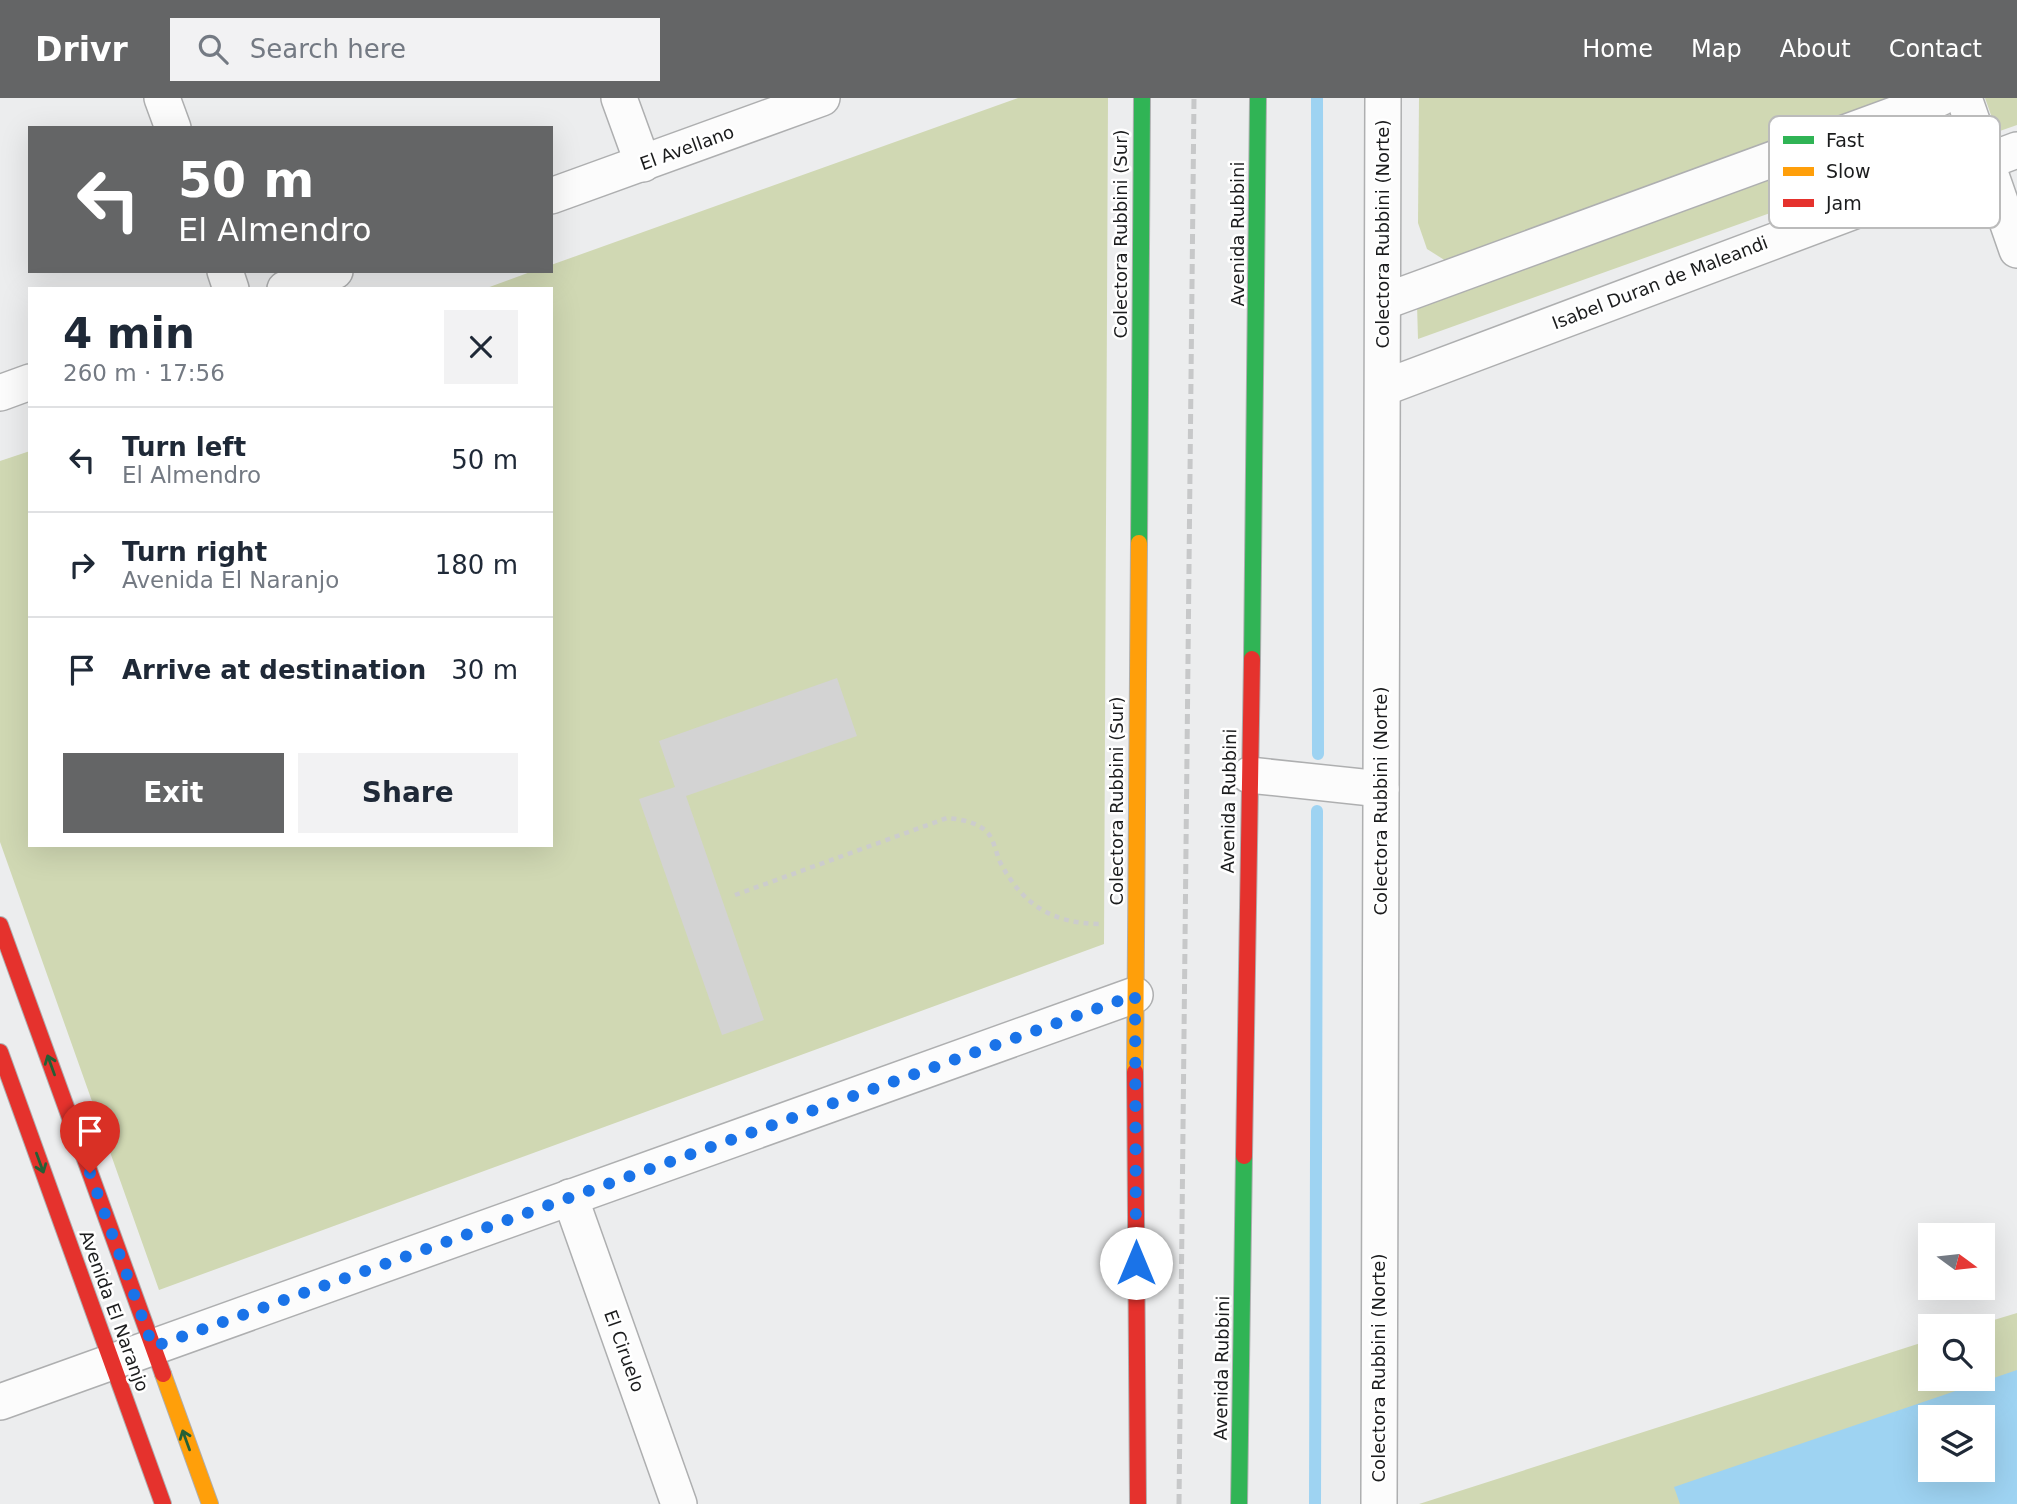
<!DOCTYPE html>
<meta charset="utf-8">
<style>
:root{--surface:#fff;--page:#f2f2f3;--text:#1f2937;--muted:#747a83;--line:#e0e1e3;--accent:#646566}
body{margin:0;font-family:"DejaVu Sans",sans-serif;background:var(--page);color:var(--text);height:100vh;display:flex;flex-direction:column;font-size:26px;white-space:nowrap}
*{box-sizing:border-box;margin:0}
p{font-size:23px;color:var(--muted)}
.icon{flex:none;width:38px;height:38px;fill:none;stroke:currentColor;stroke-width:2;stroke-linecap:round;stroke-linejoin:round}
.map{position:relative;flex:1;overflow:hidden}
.details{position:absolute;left:28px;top:189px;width:525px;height:560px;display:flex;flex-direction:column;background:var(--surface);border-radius:0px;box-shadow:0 7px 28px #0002}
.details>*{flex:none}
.top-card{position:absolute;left:28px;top:28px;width:525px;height:147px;border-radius:0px;box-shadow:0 7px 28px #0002;background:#646566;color:#fff;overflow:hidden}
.needle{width:46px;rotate:105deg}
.fabs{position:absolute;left:1918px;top:1125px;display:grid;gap:14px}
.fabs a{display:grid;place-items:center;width:77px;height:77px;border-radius:0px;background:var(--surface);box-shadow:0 7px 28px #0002;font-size:35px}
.pin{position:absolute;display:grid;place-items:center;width:60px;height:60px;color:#fff;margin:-72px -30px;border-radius:50% 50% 50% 0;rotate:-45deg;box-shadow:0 0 7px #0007}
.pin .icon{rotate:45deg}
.me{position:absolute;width:77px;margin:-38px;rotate:0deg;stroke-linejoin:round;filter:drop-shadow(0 0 5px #0008)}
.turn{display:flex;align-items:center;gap:24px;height:147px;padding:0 35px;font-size:32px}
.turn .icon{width:91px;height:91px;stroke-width:2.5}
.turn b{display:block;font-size:49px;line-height:60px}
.round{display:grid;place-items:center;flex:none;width:74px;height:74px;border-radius:0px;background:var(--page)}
.summary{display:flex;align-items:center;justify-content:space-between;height:119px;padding:0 35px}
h1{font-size:42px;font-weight:800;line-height:52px}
.button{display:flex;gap:14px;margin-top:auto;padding:14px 35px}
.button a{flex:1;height:80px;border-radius:0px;background:var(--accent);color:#fff;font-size:28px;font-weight:800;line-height:80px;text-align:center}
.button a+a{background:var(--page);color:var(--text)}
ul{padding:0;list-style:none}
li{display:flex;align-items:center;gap:21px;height:105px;padding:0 35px;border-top:2px solid var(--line)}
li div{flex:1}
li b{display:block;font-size:26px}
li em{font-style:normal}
header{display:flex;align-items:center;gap:42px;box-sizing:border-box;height:98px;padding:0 35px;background:var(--accent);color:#fff}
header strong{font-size:33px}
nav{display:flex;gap:38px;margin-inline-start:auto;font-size:24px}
.search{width:490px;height:63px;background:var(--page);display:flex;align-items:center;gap:18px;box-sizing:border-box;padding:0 24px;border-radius:0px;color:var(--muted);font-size:26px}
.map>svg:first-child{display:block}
</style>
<header>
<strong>Drivr</strong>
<div class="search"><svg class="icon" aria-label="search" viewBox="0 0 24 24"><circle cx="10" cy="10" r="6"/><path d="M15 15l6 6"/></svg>Search here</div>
<nav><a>Home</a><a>Map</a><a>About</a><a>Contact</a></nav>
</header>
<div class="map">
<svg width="2017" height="1406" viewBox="0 0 2017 1406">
<rect width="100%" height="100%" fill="#ecedee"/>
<g fill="#d0d8b3" fill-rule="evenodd">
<path d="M 1018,0 L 1108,0 L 1104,846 L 159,1192 L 0,744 L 0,363 L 30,353 L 30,747 L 551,747 L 551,191 L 484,191 L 533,173 L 551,173 L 551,167 Z"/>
<path d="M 1419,0 L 1906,0 L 1446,163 L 1427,151 L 1418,125 Z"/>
<path d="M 1985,0 L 2017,0 L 2017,27 L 1997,34 Z"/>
<path d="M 1941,14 L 1952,50 L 1418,241 L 1417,206 Z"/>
<path d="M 2017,1215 L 2017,1406 L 1419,1406 L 1930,1242 L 1930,1281 L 1983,1281 L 1983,1228 L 1974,1228 ZM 1930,1320 L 1983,1320 L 1983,1372 L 1930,1372 Z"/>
</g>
<path fill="#9ed3f2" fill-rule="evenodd" d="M 2017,1272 L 2017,1406 L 1680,1406 L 1674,1389 ZM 1930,1320 L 1983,1320 L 1983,1372 L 1930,1372 Z"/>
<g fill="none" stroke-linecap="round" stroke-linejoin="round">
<g stroke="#9ed3f2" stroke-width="12">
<path d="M 1317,0 L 1318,656"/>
<path d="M 1315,1406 L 1317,713"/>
</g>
</g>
<path fill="#d3d3d3" d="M 837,580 L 857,638 L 686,698 L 764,922 L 722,937 L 639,701 L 675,689 L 659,643 Z"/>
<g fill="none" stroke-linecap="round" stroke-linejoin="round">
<g stroke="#aeafb0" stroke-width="38">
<g id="street">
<path d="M 162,0 L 173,30"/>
<path d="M 619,0 L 643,66"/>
<path d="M 1964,0 L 2017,152"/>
<path d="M 551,98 L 822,0"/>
<path d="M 225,173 L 231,191"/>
<path d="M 285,191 L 335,173"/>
<path d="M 1383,204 L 1940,0"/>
<path d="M 1383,290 L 2017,52"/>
<path d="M 0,295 L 30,284"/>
<path d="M 1249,677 L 1381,691"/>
<path d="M 570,1099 L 679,1406"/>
<path d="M 0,1304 L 1135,897"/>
<path d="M 1379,1406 L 1383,0"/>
</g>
</g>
<g stroke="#aeafb0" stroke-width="18">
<g id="fast">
<path d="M 1139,445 L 1142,0"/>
<path d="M 1252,561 L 1258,0"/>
<path d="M 1239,1406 L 1244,1058"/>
</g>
</g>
<g stroke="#aeafb0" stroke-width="18">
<g id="slow">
<path d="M 1135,974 L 1139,445"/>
<path d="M 163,1276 L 210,1406"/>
</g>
</g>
<g stroke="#aeafb0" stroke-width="18">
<g id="jam">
<path d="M 0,827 L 163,1276"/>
<path d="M 0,954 L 163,1406"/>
<path d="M 1135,974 L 1138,1406"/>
<path d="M 1244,1058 L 1252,561"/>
</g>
</g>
<path stroke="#cccccd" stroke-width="4.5" stroke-dasharray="5 5" stroke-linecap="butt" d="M 735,797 L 947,720 C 960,721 977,724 987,734 C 994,741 996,755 1000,764 C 1022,806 1051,825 1099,826"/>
<use href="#street" stroke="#fcfcfc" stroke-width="35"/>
<use href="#fast" stroke="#30b455" stroke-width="16"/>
<use href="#slow" stroke="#ff9f0a" stroke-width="16"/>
<use href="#jam" stroke="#e5322d" stroke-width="16"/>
<path stroke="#c7c8c9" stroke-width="5" stroke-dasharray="10 5" stroke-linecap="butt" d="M 1179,1406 L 1194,0"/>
</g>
<defs><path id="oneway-shaft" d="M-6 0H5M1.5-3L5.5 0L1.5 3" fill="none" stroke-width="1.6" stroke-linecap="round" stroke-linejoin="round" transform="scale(1.75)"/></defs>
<g stroke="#246036">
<use href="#oneway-shaft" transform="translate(51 967) rotate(-110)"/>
<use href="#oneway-shaft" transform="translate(40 1065) rotate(70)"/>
<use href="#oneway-shaft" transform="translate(186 1342) rotate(-110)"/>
</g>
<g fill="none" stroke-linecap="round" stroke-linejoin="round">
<path stroke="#1a73e8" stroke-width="12" stroke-dasharray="0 21.6" d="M 90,1075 L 153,1249 L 1135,897 L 1136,1165"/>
</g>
<g text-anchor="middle" stroke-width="5" stroke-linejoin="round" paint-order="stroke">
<g font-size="18" fill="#1b1c1d" stroke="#fff">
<text transform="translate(687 50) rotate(-20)" y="6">El Avellano</text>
<text transform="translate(1121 136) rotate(-90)" y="6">Colectora Rubbini (Sur)</text>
<text transform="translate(1238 136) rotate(-90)" y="6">Avenida Rubbini</text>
<text transform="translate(1383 136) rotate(-90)" y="6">Colectora Rubbini (Norte)</text>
<text transform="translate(1660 185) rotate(-21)" y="6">Isabel Duran de Maleandi</text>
<text transform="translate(1117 703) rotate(-90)" y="6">Colectora Rubbini (Sur)</text>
<text transform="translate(1229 703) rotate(-89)" y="6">Avenida Rubbini</text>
<text transform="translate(1381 703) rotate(-90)" y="6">Colectora Rubbini (Norte)</text>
<text transform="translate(114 1213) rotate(70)" y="6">Avenida El Naranjo</text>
<text transform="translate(624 1253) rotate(70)" y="6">El Ciruelo</text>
<text transform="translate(1222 1270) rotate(-89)" y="6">Avenida Rubbini</text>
<text transform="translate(1379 1270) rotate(-90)" y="6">Colectora Rubbini (Norte)</text>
</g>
</g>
<rect x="1769" y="18" width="231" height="112" rx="10" fill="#fff" stroke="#bbb" stroke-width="2"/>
<rect x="1783" y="38" width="31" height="8" fill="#30b455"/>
<rect x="1783" y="69" width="31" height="9" fill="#ff9f0a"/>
<rect x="1783" y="101" width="31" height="8" fill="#e5322d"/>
<g font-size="19" fill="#1b1c1d">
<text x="1826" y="49">Fast</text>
<text x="1826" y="80">Slow</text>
<text x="1826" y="112">Jam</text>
</g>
</svg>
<div class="fabs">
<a><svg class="needle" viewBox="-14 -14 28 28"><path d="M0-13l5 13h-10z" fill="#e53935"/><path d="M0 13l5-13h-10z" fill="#747a83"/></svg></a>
<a><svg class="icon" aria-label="search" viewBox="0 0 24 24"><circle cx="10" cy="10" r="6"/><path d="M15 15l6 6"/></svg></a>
<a><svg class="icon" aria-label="layers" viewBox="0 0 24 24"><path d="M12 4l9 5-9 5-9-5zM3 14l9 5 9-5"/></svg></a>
</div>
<div class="pin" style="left:90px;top:1075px;background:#d93025"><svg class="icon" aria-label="arrive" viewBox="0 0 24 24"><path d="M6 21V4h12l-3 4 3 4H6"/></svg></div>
<svg class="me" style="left:1136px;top:1165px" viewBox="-20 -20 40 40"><circle r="19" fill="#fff"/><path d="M0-13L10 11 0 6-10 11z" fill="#1a73e8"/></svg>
<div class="top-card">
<div class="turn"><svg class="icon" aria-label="left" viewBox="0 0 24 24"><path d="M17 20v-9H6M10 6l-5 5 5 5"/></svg><div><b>50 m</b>El Almendro</div></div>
</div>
<section class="details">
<div class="summary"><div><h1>4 min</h1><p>260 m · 17:56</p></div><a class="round"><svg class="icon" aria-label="close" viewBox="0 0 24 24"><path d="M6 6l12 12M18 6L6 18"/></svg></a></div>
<ul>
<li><svg class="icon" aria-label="left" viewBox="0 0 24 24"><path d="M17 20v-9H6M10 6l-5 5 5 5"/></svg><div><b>Turn left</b><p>El Almendro</p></div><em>50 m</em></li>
<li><svg class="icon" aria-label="right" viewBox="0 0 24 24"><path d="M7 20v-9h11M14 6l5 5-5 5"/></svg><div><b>Turn right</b><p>Avenida El Naranjo</p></div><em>180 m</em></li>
<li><svg class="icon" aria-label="arrive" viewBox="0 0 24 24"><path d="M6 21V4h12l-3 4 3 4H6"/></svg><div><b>Arrive at destination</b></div><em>30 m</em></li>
</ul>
<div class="button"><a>Exit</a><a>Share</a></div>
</section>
</div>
